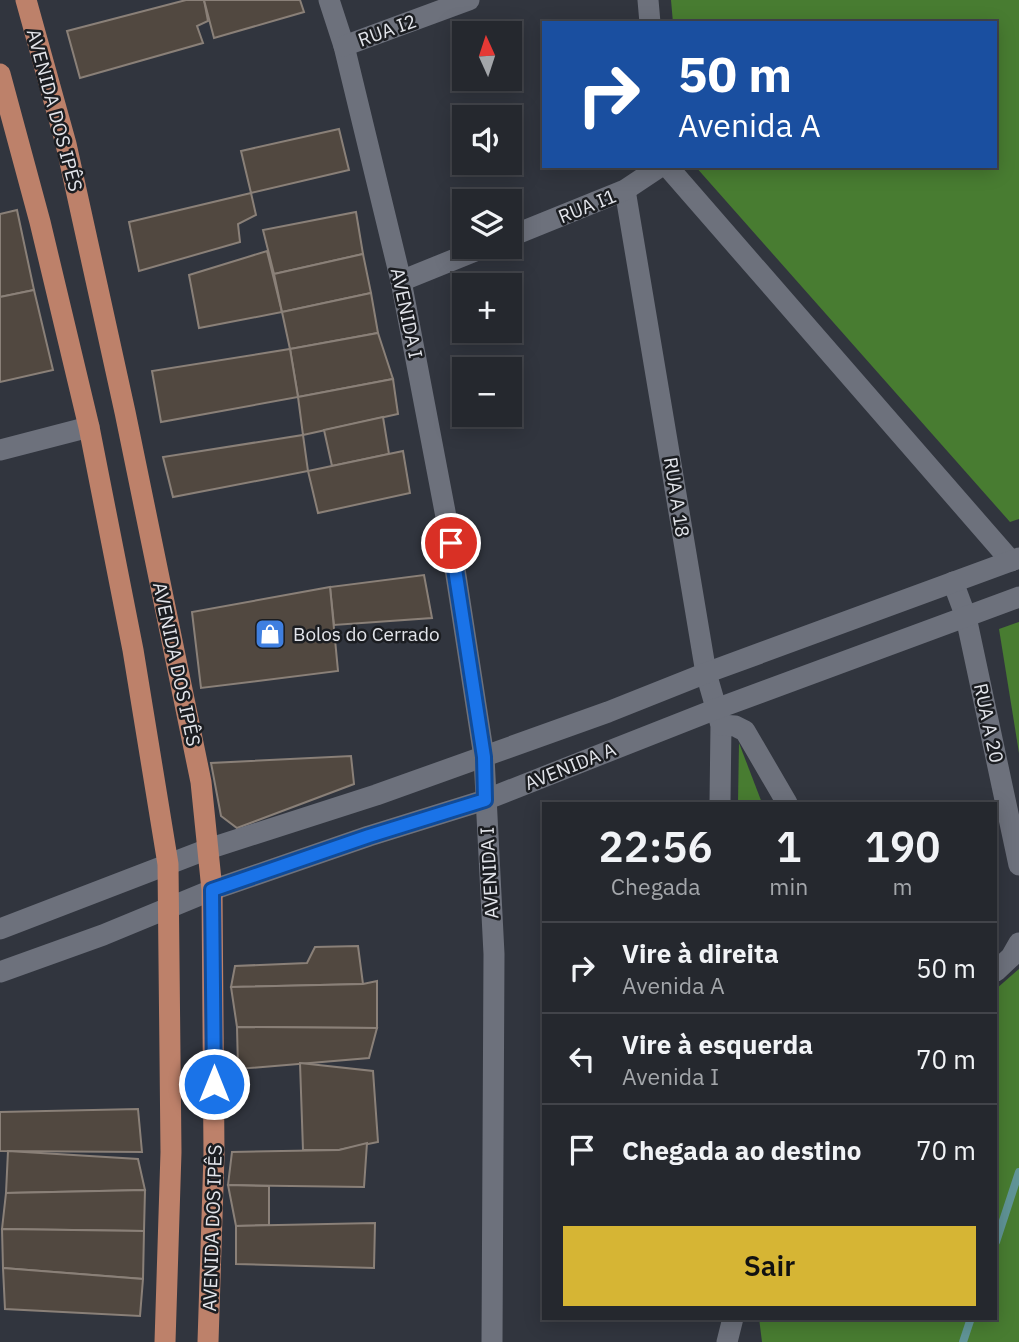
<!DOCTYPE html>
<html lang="pt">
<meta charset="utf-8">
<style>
:root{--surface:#25282e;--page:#31343a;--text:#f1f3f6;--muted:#a3a6aa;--line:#42444a;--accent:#d6b534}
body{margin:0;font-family:"IBM Plex Sans",sans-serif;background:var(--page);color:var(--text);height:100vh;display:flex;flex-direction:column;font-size:26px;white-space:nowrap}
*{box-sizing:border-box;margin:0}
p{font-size:23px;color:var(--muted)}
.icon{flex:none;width:38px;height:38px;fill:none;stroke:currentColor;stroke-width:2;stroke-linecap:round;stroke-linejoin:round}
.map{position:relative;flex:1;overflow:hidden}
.sheet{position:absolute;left:542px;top:802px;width:455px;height:518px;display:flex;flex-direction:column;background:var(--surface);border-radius:0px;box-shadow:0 4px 18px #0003,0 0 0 2px var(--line)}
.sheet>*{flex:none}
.hud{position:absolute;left:542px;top:21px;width:455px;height:147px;border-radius:0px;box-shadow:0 4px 18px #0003,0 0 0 2px var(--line);background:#1a4fa0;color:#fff;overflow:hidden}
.needle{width:46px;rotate:357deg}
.fabs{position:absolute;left:452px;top:21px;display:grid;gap:14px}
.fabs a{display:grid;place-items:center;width:70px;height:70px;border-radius:0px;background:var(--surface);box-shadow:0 4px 18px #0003,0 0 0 2px var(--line);font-size:35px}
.pin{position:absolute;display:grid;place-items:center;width:60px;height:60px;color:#fff;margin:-30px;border:4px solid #fff;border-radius:50%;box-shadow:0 2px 7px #0007}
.me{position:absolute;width:77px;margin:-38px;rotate:0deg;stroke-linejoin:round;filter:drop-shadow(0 0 5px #0008)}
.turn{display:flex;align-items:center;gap:24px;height:147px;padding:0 21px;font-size:32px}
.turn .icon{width:91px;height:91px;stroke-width:2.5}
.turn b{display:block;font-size:49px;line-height:60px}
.eta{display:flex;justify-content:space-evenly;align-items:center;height:119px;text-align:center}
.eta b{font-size:42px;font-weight:600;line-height:49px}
.cta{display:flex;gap:14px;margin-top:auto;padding:14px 21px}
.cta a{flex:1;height:80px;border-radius:0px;background:var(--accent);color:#111;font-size:28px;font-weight:600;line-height:80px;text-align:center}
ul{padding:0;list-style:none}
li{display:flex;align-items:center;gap:21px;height:91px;padding:0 21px;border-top:2px solid var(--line)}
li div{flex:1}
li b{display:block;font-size:26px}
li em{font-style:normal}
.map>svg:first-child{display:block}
</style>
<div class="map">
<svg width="1019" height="1342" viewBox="0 0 1019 1342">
<rect width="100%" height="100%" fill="#31353e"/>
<g fill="#487c31">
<path d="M 671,0 L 1019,0 L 1019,519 L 1010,522 L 695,166 L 996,166 L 996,23 L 673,23 Z"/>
<path d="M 1019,622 L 1019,753 L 999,629 Z"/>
<path d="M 739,743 L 762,803 L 738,803 Z"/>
<path d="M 1019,969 L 1019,1342 L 762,1342 L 759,1318 L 996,1318 L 996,989 Z"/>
</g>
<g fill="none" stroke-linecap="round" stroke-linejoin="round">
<g stroke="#609497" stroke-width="8">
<path d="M 996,1242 L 1019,1172"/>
<path d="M 963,1342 L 971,1318"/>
</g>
</g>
<g fill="#514840" stroke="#8a8078" stroke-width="2">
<path d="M 186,0 L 204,0 L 208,21 L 197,26 L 203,43 L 80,78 L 67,31 Z"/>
<path d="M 204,0 L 300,0 L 304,12 L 214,38 Z"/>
<path d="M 339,129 L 349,170 L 251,193 L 241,151 Z"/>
<path d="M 251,193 L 256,215 L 238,224 L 240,242 L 139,271 L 129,222 Z"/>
<path d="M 17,210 L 34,290 L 0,297 L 0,214 Z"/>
<path d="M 356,212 L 363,254 L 274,274 L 263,230 Z"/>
<path d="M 267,251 L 282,312 L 199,328 L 189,275 Z"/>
<path d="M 363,254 L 371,293 L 282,312 L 274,274 Z"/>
<path d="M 34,290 L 53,370 L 0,382 L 0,297 Z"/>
<path d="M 371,293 L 378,333 L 290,349 L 282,312 Z"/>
<path d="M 378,333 L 393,379 L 298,397 L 290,349 Z"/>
<path d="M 290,349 L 298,397 L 161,422 L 152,371 Z"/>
<path d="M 393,379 L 398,414 L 303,435 L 298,397 Z"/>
<path d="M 383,417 L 389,454 L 332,466 L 324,430 Z"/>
<path d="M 303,435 L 308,471 L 173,497 L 163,457 Z"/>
<path d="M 403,451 L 410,493 L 318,513 L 308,471 Z"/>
<path d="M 424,575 L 432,618 L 334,625 L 330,587 Z"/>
<path d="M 330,587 L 338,671 L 201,688 L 192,612 Z"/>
<path d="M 351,756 L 354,784 L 237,828 L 221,816 L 211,763 Z"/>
<path d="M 358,946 L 363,984 L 231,987 L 235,966 L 307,963 L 315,947 Z"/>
<path d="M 377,981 L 377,1028 L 237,1027 L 231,987 L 363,984 Z"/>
<path d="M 237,1027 L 377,1028 L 369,1058 L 238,1069 Z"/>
<path d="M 300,1063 L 373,1071 L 378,1142 L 339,1150 L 303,1150 Z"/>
<path d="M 138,1109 L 142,1152 L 0,1151 L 0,1112 Z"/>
<path d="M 367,1143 L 364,1187 L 228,1185 L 232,1152 L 339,1150 Z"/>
<path d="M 8,1151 L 138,1159 L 145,1190 L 6,1193 Z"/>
<path d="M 228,1185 L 269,1186 L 269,1225 L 236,1226 Z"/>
<path d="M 145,1190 L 144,1231 L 2,1229 L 6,1193 Z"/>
<path d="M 375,1223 L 374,1268 L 236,1264 L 236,1226 Z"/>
<path d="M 2,1229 L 144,1231 L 143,1279 L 3,1268 Z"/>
<path d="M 3,1268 L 143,1279 L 140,1316 L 5,1309 Z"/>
</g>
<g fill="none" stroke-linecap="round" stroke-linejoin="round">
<g stroke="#6d717c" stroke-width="21">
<path d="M 329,0 L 344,46 L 401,281 L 451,543 L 484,757 L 494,954 L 492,1342"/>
<path d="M 648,0 L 650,23"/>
<path d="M 344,46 L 469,0"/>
<path d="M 667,166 L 1011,561"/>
<path d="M 625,190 L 706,673 L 721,725 L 720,803"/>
<path d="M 509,237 L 625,190 L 661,166"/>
<path d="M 401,281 L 485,247"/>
<path d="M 0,450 L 89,427"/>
<path d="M 953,582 L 966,617 L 1019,865"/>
<path d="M 721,725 L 735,726 L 745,731 L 787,803"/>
<path d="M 0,929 L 208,849 L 376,795 L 608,712 L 706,673 L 1019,558"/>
<path d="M 996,971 L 1011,957 L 1019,943"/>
<path d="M 0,972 L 103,935 L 212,890 L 369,836 L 485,800 L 716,709 L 1019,597"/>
<path d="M 727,1342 L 733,1318"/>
</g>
<g stroke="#bd816a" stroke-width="21">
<path d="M 26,0 L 66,144 L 125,412 L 201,782 L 212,890 L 214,1155 L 208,1342"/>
<path d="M 0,74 L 40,222 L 89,427 L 133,650 L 168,864 L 171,1152 L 165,1342"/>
</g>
</g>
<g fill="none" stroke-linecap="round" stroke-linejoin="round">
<g stroke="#114b97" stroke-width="18">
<path id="route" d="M 214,1084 L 212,890 L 369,836 L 485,800 L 484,757 L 451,543"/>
</g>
<use href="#route" stroke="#1a73e8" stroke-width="12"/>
</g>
<defs>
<g id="shop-square" transform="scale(1.575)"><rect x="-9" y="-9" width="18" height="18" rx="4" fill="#3f7fe0" stroke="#1b1d21"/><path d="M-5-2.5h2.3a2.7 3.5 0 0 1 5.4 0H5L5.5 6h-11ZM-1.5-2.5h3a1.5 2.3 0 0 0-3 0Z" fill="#fff"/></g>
</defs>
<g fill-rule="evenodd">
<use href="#shop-square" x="270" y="634"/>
</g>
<g text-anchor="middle" stroke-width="5" stroke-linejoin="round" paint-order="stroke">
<g font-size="19" fill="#e3e5eb" stroke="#1b1d21">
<text transform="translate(387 30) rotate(-20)" y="7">RUA I2</text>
<text transform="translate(55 110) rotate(75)" y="7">AVENIDA DOS IPÊS</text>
<text transform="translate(587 206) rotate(-22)" y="7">RUA I1</text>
<text transform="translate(407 313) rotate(78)" y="7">AVENIDA I</text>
<text transform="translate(677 497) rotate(81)" y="7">RUA A 18</text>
<text transform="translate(177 664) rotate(78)" y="7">AVENIDA DOS IPÊS</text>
<text transform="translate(989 723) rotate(78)" y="7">RUA A 20</text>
<text transform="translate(570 766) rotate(-22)" y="7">AVENIDA A</text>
<text transform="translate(489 873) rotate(-93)" y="7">AVENIDA I</text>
<text transform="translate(212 1228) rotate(-88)" y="7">AVENIDA DOS IPÊS</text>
</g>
<g font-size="19" fill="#e3e5eb" stroke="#1b1d21" text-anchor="start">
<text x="293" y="641">Bolos do Cerrado</text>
</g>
</g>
</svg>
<div class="fabs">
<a><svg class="needle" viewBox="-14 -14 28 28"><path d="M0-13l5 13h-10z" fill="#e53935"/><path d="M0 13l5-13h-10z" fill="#a3a6aa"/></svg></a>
<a><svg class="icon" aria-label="sound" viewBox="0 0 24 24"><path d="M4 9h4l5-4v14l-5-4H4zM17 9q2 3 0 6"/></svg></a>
<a><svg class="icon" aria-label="layers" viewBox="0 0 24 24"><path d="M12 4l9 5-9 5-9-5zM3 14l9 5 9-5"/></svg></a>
<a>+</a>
<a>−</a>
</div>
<div class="pin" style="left:451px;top:543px;background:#d93025"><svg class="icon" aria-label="arrive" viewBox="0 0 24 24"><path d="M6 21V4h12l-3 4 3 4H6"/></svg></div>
<svg class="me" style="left:214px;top:1084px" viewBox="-20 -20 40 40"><circle r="17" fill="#1a73e8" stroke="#fff" stroke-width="3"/><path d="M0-11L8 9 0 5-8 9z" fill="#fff"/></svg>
<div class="hud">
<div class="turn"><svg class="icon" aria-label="right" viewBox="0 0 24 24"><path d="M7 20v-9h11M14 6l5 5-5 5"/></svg><div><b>50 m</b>Avenida A</div></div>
</div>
<section class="sheet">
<div class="eta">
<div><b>22:56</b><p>Chegada</p></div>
<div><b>1</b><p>min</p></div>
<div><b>190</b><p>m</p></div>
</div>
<ul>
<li><svg class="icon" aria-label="right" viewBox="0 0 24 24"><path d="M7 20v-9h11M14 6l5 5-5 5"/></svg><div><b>Vire à direita</b><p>Avenida A</p></div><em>50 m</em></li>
<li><svg class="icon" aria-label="left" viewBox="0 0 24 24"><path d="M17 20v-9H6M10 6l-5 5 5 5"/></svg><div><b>Vire à esquerda</b><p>Avenida I</p></div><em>70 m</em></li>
<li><svg class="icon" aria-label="arrive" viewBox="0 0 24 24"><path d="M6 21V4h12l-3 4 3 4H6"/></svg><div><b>Chegada ao destino</b></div><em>70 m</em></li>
</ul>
<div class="cta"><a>Sair</a></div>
</section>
</div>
